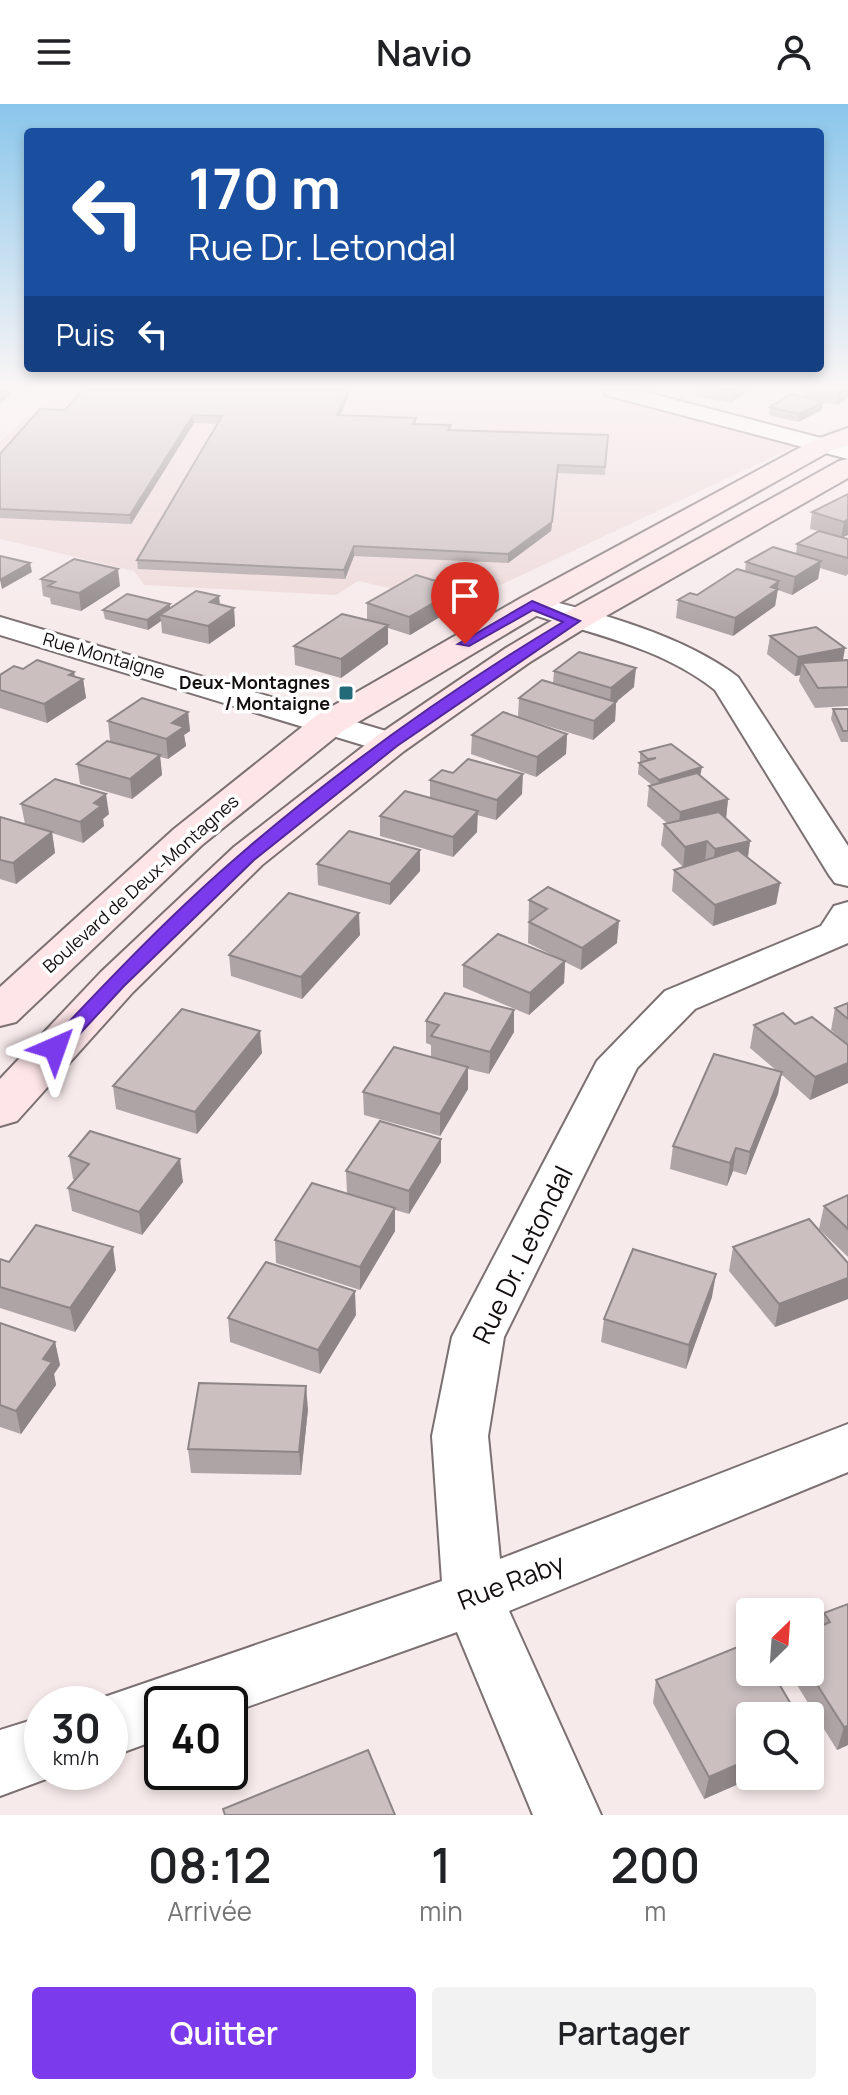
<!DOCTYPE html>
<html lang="fr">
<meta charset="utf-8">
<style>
:root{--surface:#fff;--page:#f2f2f2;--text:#202124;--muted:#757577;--accent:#7c3aed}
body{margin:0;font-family:Manrope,sans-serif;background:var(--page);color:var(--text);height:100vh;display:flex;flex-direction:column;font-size:30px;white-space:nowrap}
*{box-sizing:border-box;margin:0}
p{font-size:26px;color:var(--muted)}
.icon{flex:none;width:44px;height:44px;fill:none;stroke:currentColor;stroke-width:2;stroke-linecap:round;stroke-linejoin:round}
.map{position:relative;height:1711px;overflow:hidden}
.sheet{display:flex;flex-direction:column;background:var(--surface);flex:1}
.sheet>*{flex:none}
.banner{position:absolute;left:24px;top:24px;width:800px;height:244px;border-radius:8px;box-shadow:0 4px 12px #0003;background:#1a4fa0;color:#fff;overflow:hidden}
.needle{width:52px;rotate:25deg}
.tools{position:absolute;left:736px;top:1494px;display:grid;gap:16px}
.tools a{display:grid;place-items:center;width:88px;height:88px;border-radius:8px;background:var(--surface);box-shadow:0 4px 12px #0003;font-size:40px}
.speed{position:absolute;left:24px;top:1582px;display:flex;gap:16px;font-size:40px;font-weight:700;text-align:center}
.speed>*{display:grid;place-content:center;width:104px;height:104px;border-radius:50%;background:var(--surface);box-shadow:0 4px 12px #0003;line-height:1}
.speed small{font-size:20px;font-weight:400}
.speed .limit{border:4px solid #111;border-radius:12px;background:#fff;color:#111}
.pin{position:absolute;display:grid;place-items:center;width:68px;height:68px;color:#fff;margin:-82px -34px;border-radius:50% 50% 50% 0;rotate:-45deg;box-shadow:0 0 8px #0007}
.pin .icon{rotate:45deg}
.me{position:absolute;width:88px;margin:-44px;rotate:43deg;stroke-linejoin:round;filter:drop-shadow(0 0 6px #0008)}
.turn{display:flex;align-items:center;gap:28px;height:168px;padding:0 32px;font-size:36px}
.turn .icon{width:104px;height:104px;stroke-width:2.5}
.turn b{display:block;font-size:56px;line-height:68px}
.then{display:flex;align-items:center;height:76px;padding:0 32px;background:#0003;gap:16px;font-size:30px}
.eta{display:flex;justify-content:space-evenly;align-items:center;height:136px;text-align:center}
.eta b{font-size:48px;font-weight:600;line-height:56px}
.action{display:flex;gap:16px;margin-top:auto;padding:16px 32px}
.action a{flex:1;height:92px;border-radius:8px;background:var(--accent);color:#fff;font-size:32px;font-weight:600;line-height:92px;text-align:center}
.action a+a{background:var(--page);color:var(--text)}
header{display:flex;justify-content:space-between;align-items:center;height:104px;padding:0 32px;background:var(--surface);font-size:36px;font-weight:600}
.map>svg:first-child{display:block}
</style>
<header><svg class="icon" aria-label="menu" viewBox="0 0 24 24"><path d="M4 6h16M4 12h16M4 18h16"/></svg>Navio<svg class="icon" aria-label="person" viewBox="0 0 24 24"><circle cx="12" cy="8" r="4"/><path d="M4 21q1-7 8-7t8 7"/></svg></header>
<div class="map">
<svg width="848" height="1711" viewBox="0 0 848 1711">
<rect width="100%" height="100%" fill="#f7eaeb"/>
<path fill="#eed9da" d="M 60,286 L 590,286 L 796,342 L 460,500 L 358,477 L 336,491 L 144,481 L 134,467 L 0,435 L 0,337 Z"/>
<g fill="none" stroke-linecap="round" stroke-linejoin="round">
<g stroke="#7c7172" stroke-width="4">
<g id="street">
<path d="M 603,286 L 638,286 L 848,341 L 848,355 L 606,291 Z"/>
<path d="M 532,492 C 599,509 683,531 738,573 L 848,742 L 848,782 L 835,779 L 829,771 L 715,586 C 660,542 587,529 522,507 L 518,501 L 522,495 Z"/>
<path d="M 0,513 L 403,632 L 407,639 L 403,646 L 391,649 L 379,646 L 0,531 Z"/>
<path d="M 848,798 L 848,839 L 695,905 L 637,964 L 504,1233 L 488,1332 L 500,1455 L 848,1320 L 848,1368 L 509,1507 L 601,1711 L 533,1711 L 457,1528 L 230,1609 L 230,1600 L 162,1600 L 162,1634 L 110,1653 L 110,1600 L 87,1599 L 442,1477 L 432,1332 L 452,1233 L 597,957 L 665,887 L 821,822 L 834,802 Z"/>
<path d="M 42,1613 L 42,1668 L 65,1668 L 0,1692 L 0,1626 Z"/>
</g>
</g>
<g stroke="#7c7172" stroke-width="4">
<g id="secondary">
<path d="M 848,324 L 848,341 L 832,346 L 543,508 L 343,627 L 202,741 L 16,918 L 0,922 L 0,883 L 174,725 L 317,611 L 521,494 L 814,336 Z"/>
<path d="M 848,355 L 848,374 L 585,524 L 530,558 L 404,647 L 262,761 L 133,888 L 17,1017 L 0,1022 L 0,975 L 101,868 L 234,743 L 378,631 L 506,544 L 563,510 L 839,357 Z"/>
</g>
</g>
<use href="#street" fill="#fff" fill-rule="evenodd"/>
<use href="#secondary" fill="#fee5e7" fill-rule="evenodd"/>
</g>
<g fill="#afa4a5">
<path d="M 82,286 L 351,286 L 341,311 L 416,314 L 416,320 L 450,326 L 608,331 L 605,371 L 558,369 L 551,427 L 508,459 L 354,452 L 345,475 L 138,465 L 137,456 L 217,320 L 194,319 L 131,420 L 0,414 L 0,350 L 65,306 Z"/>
<path d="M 696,286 L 747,286 L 747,288 L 730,299 L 695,292 Z"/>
<path d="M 804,286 L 848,286 L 837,301 L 823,298 L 822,306 L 798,318 L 769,311 L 770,303 L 803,293 Z"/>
<path d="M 848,390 L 848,431 L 843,433 L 848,435 L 848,470 L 846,472 L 820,464 L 818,475 L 792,491 L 778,486 L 775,502 L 733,532 L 676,514 L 678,496 L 697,491 L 745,467 L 746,458 L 796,450 L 797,440 L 818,427 L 810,425 L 812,408 Z"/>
<path d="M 41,475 L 120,482 L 81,507 L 51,500 L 50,494 L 43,492 Z"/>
<path d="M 459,484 L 458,502 L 410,531 L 388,524 L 388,540 L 341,574 L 295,561 L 294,542 L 367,516 L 367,499 Z"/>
<path d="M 170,500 L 170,504 L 234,504 L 235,522 L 209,540 L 162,529 L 161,517 L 148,526 L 105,515 L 103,506 Z"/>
<path d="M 770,532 L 843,557 L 848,556 L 848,602 L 815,604 L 799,577 L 800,571 L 795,572 L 767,550 Z"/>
<path d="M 23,565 L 74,568 L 75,573 L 83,575 L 86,594 L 47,619 L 0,604 L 0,571 Z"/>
<path d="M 554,567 L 634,583 L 616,598 L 615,617 L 593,636 L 518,613 L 519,594 L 553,579 Z"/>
<path d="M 833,605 L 848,605 L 848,638 L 841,638 L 831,615 Z"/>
<path d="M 188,608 L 190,627 L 184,631 L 186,642 L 168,655 L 160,653 L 162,671 L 132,695 L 80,680 L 77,660 L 110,637 L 108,617 Z"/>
<path d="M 567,630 L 566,650 L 536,673 L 471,650 L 472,631 Z"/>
<path d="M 640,648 L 700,672 L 728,695 L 726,714 L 750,737 L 748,754 L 780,779 L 776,800 L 713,822 L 672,787 L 674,766 L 683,763 L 661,741 L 664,720 L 667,719 L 647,702 L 649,682 L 652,681 L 638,670 L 639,659 L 640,659 Z"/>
<path d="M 430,676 L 522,690 L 496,716 L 477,711 L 477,728 L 453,753 L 380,732 L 380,712 L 430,694 Z"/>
<path d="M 21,700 L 109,710 L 103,715 L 104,722 L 83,739 L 52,729 L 55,749 L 16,780 L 0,775 L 0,713 L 25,720 Z"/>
<path d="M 317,760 L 420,767 L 390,801 L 318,781 Z"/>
<path d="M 529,796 L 617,839 L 581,866 L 565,858 L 564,879 L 529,911 L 463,883 L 463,861 L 560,855 L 528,839 Z"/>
<path d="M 360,831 L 302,895 L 231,872 L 229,851 Z"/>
<path d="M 848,899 L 848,941 L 831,926 L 835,904 Z"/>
<path d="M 426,917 L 514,928 L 489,970 L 468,965 L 468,985 L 440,1032 L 364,1011 L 363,988 L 431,953 L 431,941 L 426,939 Z"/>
<path d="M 795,920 L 848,941 L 848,979 L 810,996 L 781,970 L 778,990 L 746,1071 L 733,1067 L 727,1082 L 670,1065 L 673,1042 L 777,967 L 750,944 L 754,921 Z"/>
<path d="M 262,949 L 197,1030 L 116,1005 L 113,982 Z"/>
<path d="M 69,1052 L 183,1078 L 142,1131 L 72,1107 L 68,1084 L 75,1076 L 73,1075 Z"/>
<path d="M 441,1058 L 409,1110 L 395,1106 L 395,1127 L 360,1186 L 276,1159 L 275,1136 L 347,1090 L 346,1067 Z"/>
<path d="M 848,1091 L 848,1153 L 819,1125 L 824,1102 Z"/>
<path d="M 733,1143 L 848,1159 L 848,1195 L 775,1223 L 729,1167 Z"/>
<path d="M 0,1155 L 9,1158 L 116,1166 L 75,1228 L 0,1204 Z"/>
<path d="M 712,1193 L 686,1265 L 601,1238 L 604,1215 Z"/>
<path d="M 356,1211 L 320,1270 L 230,1238 L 228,1214 Z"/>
<path d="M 0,1219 L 55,1238 L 60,1261 L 54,1270 L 56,1281 L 21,1330 L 0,1323 Z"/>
<path d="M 308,1305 L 301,1371 L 191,1369 L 188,1345 Z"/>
<path d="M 848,1500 L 848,1641 L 837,1646 L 789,1568 L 810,1568 L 824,1509 Z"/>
<path d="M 656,1576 L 750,1672 L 757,1672 L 704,1695 L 653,1599 Z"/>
</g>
<g fill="#8e8686">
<path d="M 0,286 L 9,286 L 10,292 L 0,300 Z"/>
<path d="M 348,286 L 351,286 L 337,319 L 337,311 Z"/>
<path d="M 739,286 L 747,286 L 747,288 L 730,299 L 731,291 Z"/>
<path d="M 839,286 L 848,286 L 848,294 L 837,301 Z"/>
<path d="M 823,298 L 822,306 L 798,318 L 799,310 Z"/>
<path d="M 193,311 L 194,319 L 131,420 L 130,411 Z"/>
<path d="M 558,369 L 551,427 L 508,459 L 508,450 Z"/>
<path d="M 848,415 L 848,431 L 841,434 L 844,418 Z"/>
<path d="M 354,442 L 354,452 L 345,475 L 344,466 Z"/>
<path d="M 821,457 L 818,475 L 792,491 L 795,473 Z"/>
<path d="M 30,459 L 32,468 L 2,485 L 0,476 Z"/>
<path d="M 118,465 L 120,482 L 81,507 L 79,489 Z"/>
<path d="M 779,477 L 775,502 L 733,532 L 735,514 Z"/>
<path d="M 459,484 L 458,502 L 410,531 L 409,513 Z"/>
<path d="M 219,492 L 221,510 L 210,498 Z"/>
<path d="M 170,500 L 171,510 L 160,511 L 161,517 L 148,526 L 147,516 Z"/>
<path d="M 234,504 L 235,522 L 209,540 L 208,522 Z"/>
<path d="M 388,521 L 388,540 L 341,574 L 341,555 Z"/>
<path d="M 845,544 L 842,562 L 802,559 L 800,571 L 795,572 L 798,553 Z"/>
<path d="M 636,564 L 634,583 L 610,603 L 611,584 Z"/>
<path d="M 74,568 L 76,580 L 83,575 L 86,594 L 47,619 L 44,600 L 69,571 Z"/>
<path d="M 616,598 L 615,617 L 593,636 L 594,617 Z"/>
<path d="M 188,608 L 190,627 L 184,631 L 186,642 L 168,655 L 166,635 L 172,619 Z"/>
<path d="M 567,630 L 566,650 L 536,673 L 537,653 Z"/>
<path d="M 160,651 L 162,671 L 132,695 L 130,675 Z"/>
<path d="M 702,663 L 700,673 L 658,686 L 659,676 Z"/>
<path d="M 523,670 L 522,690 L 496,716 L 497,696 Z"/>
<path d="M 106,690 L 109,710 L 103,715 L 104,722 L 83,739 L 80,718 L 94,699 Z"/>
<path d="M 728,695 L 726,715 L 678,729 L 680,708 Z"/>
<path d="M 478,707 L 477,728 L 453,753 L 453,733 Z"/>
<path d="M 52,728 L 55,749 L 16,780 L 13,759 Z"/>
<path d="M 707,737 L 705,758 L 683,763 L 685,743 Z"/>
<path d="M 750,737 L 747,758 L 712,766 L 715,745 Z"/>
<path d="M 420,746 L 420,767 L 390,801 L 390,780 Z"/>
<path d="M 780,779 L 776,800 L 713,822 L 715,801 Z"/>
<path d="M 359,809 L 360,831 L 302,895 L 301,873 Z"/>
<path d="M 619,817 L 617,839 L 581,866 L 582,844 Z"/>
<path d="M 565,857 L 564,879 L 529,911 L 530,889 Z"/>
<path d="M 514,906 L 514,928 L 489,970 L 490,948 Z"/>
<path d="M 260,927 L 262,949 L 197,1030 L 195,1008 Z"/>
<path d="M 848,959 L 848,979 L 810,996 L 815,973 Z"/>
<path d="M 468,963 L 468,985 L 440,1032 L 440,1010 Z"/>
<path d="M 782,968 L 778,990 L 746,1071 L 750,1048 Z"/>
<path d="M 441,1035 L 441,1058 L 409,1110 L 409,1087 Z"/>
<path d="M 736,1044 L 733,1067 L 727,1082 L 730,1059 Z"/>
<path d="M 180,1055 L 183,1078 L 142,1131 L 139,1108 Z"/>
<path d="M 395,1104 L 395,1127 L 360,1186 L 360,1163 Z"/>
<path d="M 113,1143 L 116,1166 L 75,1228 L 70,1204 Z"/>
<path d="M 716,1170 L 712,1193 L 686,1265 L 689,1241 Z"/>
<path d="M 848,1174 L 848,1195 L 775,1223 L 779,1200 Z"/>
<path d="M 355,1187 L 356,1211 L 320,1270 L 318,1246 Z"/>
<path d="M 55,1238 L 60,1261 L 54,1270 L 56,1281 L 21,1330 L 16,1307 L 43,1255 Z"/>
<path d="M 306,1282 L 308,1305 L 301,1371 L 299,1348 Z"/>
<path d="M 848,1622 L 848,1641 L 837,1646 L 844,1623 Z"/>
<path d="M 750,1655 L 750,1672 L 757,1672 L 704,1695 L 709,1673 Z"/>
</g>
<g fill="#cbbfc0" stroke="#8e8686" stroke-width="2">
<path d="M 82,286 L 348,286 L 337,311 L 416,314 L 413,320 L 451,321 L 448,326 L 608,331 L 605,363 L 558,361 L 552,418 L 508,450 L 354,442 L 344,466 L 137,456 L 222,312 L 193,311 L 130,411 L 0,405 L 0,350 L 40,305 L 65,306 Z"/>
<path d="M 705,286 L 739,286 L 731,291 Z"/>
<path d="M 791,290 L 823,298 L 799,310 L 770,303 Z"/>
<path d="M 848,390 L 848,415 L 844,418 L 812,408 Z"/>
<path d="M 819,427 L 848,435 L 848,454 L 797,440 Z"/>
<path d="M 773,443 L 821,457 L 795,473 L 746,458 Z"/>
<path d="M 0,452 L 30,459 L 0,476 Z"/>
<path d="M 74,455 L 118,465 L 79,489 L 48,482 L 55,478 L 41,475 Z"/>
<path d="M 737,465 L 779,477 L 771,483 L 778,485 L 735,514 L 678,496 L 690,489 L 697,491 Z"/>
<path d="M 416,471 L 459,484 L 409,513 L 367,499 Z"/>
<path d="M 196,487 L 219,492 L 210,498 L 234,504 L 208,522 L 160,511 Z"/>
<path d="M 127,490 L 170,500 L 147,516 L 103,506 Z"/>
<path d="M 342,510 L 388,521 L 341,555 L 294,542 Z"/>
<path d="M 816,523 L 845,544 L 798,553 L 770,532 Z"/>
<path d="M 579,548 L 636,564 L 611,584 L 554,567 Z"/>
<path d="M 37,556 L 74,568 L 69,571 L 83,575 L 44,600 L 0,586 L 0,571 L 14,562 L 23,565 Z"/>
<path d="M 848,556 L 848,583 L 818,584 L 802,559 Z"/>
<path d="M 542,576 L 616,598 L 594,617 L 519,594 Z"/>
<path d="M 142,594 L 188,608 L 172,619 L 184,623 L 166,635 L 108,617 Z"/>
<path d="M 833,605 L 848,605 L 848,627 L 843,627 Z"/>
<path d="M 503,608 L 567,630 L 537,653 L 472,631 Z"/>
<path d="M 107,637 L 160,651 L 130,675 L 77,660 Z"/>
<path d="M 671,640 L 702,663 L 659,676 L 639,659 L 656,654 L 648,655 L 640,648 Z"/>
<path d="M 468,655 L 523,670 L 497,696 L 430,676 L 442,666 L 453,669 Z"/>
<path d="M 697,669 L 728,695 L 680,708 L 649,682 Z"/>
<path d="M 55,675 L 106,690 L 94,699 L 101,702 L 80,718 L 21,700 Z"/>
<path d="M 405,687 L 478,707 L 453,733 L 380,712 Z"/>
<path d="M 719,708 L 750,737 L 715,745 L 707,737 L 685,743 L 664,720 Z"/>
<path d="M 0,713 L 52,728 L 13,759 L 0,756 Z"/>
<path d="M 349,727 L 420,746 L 390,780 L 317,760 Z"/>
<path d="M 738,746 L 780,779 L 715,801 L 674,766 Z"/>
<path d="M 548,783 L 619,817 L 582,844 L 529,818 L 547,805 L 529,796 Z"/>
<path d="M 289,789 L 359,809 L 301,873 L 229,851 Z"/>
<path d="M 498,830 L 565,857 L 530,889 L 463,861 Z"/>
<path d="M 445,889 L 514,906 L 490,948 L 431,932 L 439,921 L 426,917 Z"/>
<path d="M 848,899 L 848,915 L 835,904 Z"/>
<path d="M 182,905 L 260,927 L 195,1008 L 113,982 Z"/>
<path d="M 783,909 L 795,920 L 812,913 L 848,941 L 848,959 L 815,973 L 754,921 Z"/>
<path d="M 394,943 L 468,963 L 440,1010 L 363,988 Z"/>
<path d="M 714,950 L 782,968 L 750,1048 L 736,1044 L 730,1059 L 673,1042 Z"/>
<path d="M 380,1017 L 441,1035 L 409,1087 L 346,1067 Z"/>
<path d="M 90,1027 L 180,1055 L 139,1108 L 68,1084 L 89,1060 L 69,1052 Z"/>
<path d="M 312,1079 L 395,1104 L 360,1163 L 275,1136 Z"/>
<path d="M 848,1091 L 848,1125 L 824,1102 Z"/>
<path d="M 809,1115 L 848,1159 L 848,1174 L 779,1200 L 733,1143 Z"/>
<path d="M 36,1121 L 113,1143 L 70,1204 L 0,1183 L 0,1155 L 9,1158 Z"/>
<path d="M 633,1145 L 716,1170 L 689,1241 L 604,1215 Z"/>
<path d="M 266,1158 L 355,1187 L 318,1246 L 228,1214 Z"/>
<path d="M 0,1219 L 55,1238 L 43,1255 L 52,1258 L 16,1307 L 0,1301 Z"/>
<path d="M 199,1279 L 306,1282 L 299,1348 L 188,1345 Z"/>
<path d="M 848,1500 L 848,1622 L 844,1623 L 809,1568 L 810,1527 L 830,1518 L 824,1509 Z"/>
<path d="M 750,1538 L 750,1568 L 772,1568 L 798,1612 L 750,1612 L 750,1655 L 709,1673 L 656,1576 Z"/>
<path d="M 368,1646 L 395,1711 L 225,1711 L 223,1705 Z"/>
</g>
<linearGradient id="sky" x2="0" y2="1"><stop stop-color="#8ac6eb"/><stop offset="0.54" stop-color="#fbf6f6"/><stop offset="1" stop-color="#fbf6f6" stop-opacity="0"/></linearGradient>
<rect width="848" height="525" fill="url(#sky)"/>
<path fill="#7c3aed" stroke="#51269a" stroke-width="2" d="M 532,497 L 580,517 L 397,642 L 254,756 L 124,882 L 62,949 L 48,949 L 45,944 L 48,940 C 110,874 174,807 243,748 C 342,663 451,585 563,518 L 533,506 L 469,542 L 458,540 Z"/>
<rect fill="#236a78" stroke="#fff" stroke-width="3" x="338" y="581" width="16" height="16" rx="4"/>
<g text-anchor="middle" stroke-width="7" stroke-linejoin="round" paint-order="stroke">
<g font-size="18" fill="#130f0f" stroke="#fff">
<text transform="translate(104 552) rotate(16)" y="6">Rue Montaigne</text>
<text transform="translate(141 780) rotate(-42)" y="6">Boulevard de Deux-Montagnes</text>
</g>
<g font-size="18" font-weight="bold" fill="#130f0f" stroke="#fff" text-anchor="end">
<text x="330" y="585">Deux-Montagnes<tspan x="330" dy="21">/ Montaigne</tspan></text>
</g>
<g font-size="26" fill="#130f0f" stroke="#fff">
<text transform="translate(523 1151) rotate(-64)" y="9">Rue Dr. Letondal</text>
<text transform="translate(511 1478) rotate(-21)" y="9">Rue Raby</text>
</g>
</g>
</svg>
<div class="tools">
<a><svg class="needle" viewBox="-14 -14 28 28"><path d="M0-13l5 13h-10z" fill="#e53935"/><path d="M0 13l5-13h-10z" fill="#757577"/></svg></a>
<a><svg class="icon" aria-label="search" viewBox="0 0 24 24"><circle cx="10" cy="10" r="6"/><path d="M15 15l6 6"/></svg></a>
</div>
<div class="speed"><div>30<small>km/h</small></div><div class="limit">40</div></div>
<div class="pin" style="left:465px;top:540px;background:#d93025"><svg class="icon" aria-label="arrive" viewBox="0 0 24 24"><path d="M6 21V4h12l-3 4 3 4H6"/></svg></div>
<svg class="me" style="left:55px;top:944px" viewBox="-20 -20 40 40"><path d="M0-17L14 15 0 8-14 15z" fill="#7c3aed" stroke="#fff" stroke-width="4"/></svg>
<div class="banner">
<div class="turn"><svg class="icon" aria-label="left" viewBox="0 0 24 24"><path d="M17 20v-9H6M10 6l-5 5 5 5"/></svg><div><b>170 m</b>Rue Dr. Letondal</div></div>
<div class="then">Puis<svg class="icon" aria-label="left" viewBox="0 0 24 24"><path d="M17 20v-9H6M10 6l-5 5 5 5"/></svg></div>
</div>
</div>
<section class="sheet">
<div class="eta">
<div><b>08:12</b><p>Arrivée</p></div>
<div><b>1</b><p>min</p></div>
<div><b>200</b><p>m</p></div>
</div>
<div class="action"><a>Quitter</a><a>Partager</a></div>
</section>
